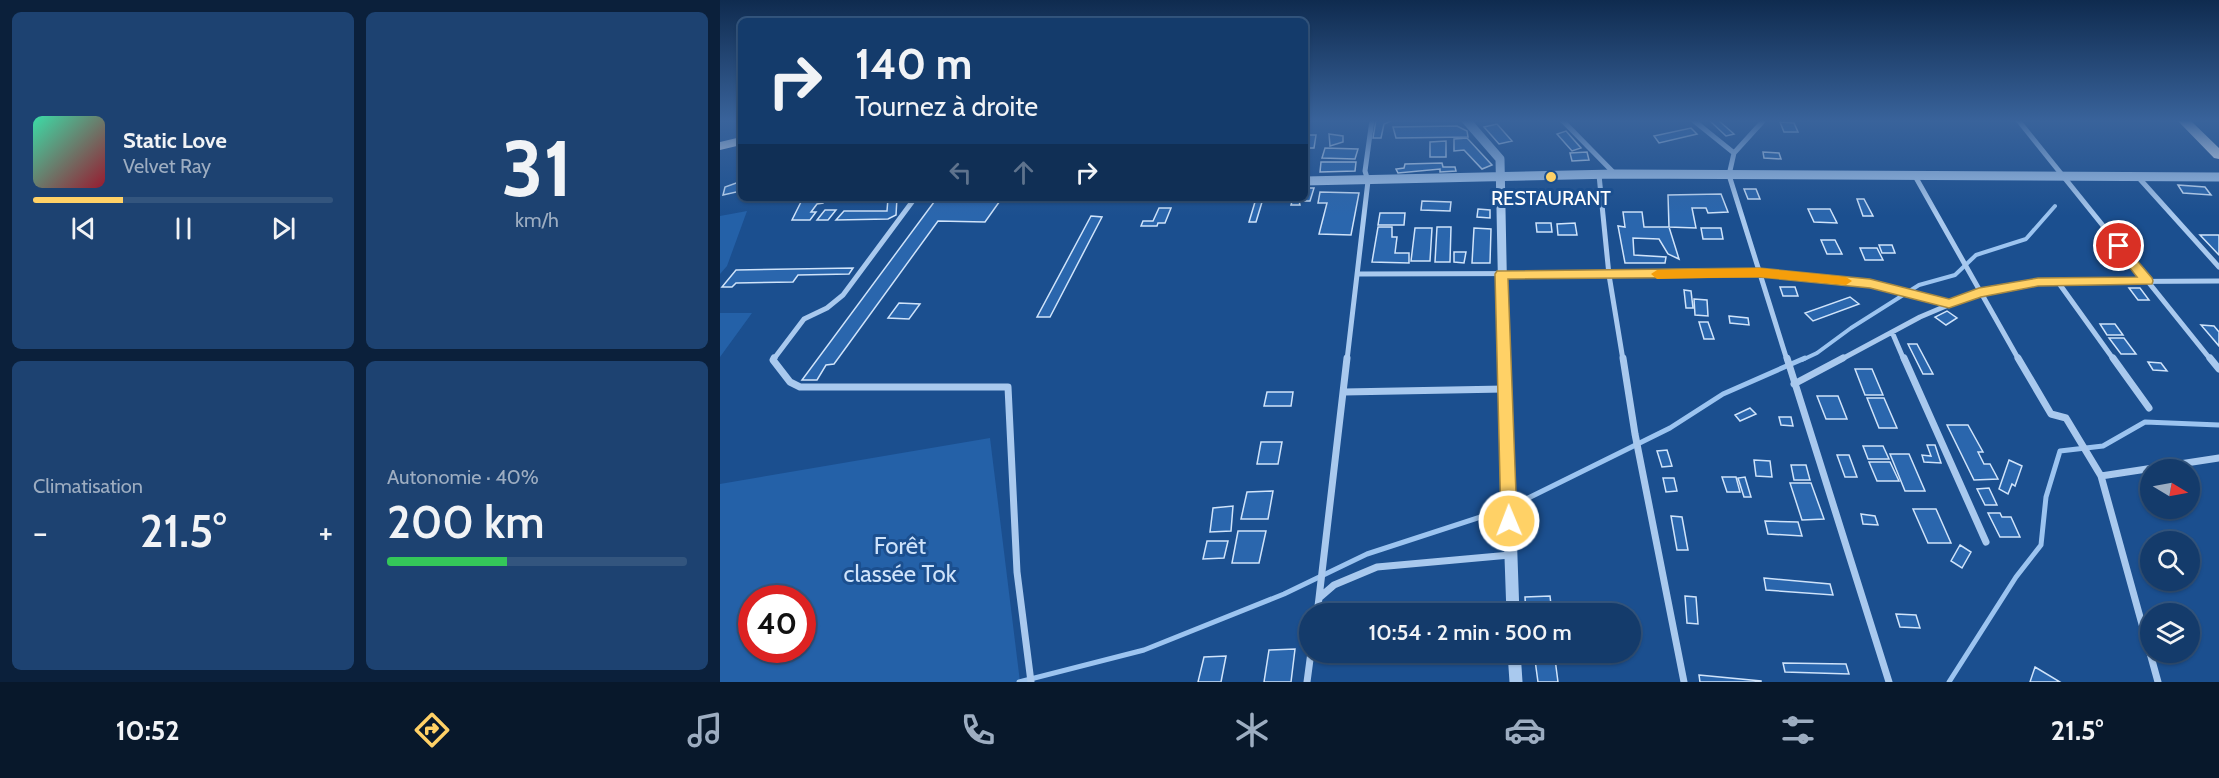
<!DOCTYPE html>
<html lang="fr">
<head>
<meta charset="utf-8">
<style>
  :root { --surface:#143b6b; --page:#1d4271; --text:#f1f3f6; --muted:#9dadc1; --line:#33557e; --accent:#ffd166 }
  body { margin:0; font-family:Cabin,sans-serif; background:var(--page); color:var(--text); height:100vh; display:flex; flex-direction:column; font-size:22px; white-space:nowrap }
  * { box-sizing:border-box; margin:0 }
  p { font-size:20px; color:var(--muted) }
  .icon { flex:none; width:33px; height:33px; fill:none; stroke:currentColor; stroke-width:2; stroke-linecap:round; stroke-linejoin:round }
  .map { position:relative; flex:1; overflow:hidden }
  .drawer { display:flex; flex-direction:column; gap:12px; padding:12px; background:#0b203b; width:720px }
  .drawer>* { flex:none }
  .top-card { position:absolute; left:18px; top:18px; width:570px; height:183px; border-radius:9px; box-shadow:0 2px 4px #0004,0 0 0 2px var(--line); background:#143b6b; color:var(--text); overflow:hidden }
  .needle { width:39px; rotate:100deg }
  .controls { position:absolute; left:1420px; top:459px; display:grid; gap:12px }
  .controls a { display:grid; place-items:center; width:60px; height:60px; border-radius:50%; background:var(--surface); box-shadow:0 2px 4px #0004,0 0 0 2px var(--line); font-size:30px }
  .speed { position:absolute; left:18px; top:585px; display:flex; gap:12px; font-size:30px; font-weight:700; text-align:center }
  .speed>* { display:grid; place-content:center; width:78px; height:78px; border-radius:50%; background:var(--surface); box-shadow:0 2px 4px #0004,0 0 0 2px var(--line); line-height:1 }
  .speed .limit { border:9px solid #d22; background:#fff; color:#111 }
  .pin { position:absolute; display:grid; place-items:center; width:51px; height:51px; color:#fff; margin:-26px; border:3px solid #fff; border-radius:50%; box-shadow:0 2px 6px #0007 }
  .me { position:absolute; width:66px; margin:-33px; rotate:359deg; stroke-linejoin:round; filter:drop-shadow(0 0 4px #0008) }
  .turn { display:flex; align-items:center; gap:21px; height:126px; padding:0 18px; font-size:27px }
  .turn .icon { width:78px; height:78px; stroke-width:2.5 }
  .turn b { display:block; font-size:42px; line-height:51px }
  .lanes { display:flex; align-items:center; height:57px; padding:0 18px; background:#0003; justify-content:center; gap:30px; direction:ltr }
  .lanes .off { opacity:.35 }
  .big { font-size:45px; font-weight:600; line-height:1.1 }
  .drawer .tile { flex:1; display:flex; flex-direction:column; justify-content:center; gap:9px; min-width:0; padding:0 21px; border-radius:9px; background:var(--page) }
  .drawer .dial { align-items:center; gap:0 }
  .dial b { font-size:78px; line-height:1 }
  .song { display:flex; align-items:center; gap:18px }
  .cover { width:72px; height:72px; border-radius:9px; background:linear-gradient(135deg,hsl(160 70% 55%),hsl(350 70% 35%)) }
  .played { height:6px; border-radius:3px; background:linear-gradient(90deg,var(--accent) 30%,var(--line) 30%) }
  .keys { display:flex; justify-content:space-around; direction:ltr }
  .heat { display:flex; justify-content:space-between; align-items:center; font-size:33px; direction:ltr }
  .charge { height:9px; border-radius:4px; background:linear-gradient(90deg,#34c759 40%,var(--line) 0) }
  .drawer .tiles { flex:1; display:grid; gap:12px; grid-template-columns:repeat(2,1fr) }
  .trip { position:absolute; left:579px; top:603px; width:342px; height:60px; border-radius:30px; background:var(--surface); box-shadow:0 2px 4px #0004,0 0 0 2px var(--line); font-weight:600; line-height:60px; text-align:center }
  .dock { display:flex; height:96px; justify-content:space-around; align-items:center; background:#08182b; color:var(--muted) }
  .dock .icon { width:42px; height:42px }
  .dock .current { color:var(--accent) }
  .dock b { font-size:27px; color:var(--text) }
  main { display:flex; flex:1; min-height:0 }
  .map>svg:first-child { display:block }
  .green { fill:#2461a8; fill-rule:evenodd }
  .lines { fill:none; stroke-linecap:round; stroke-linejoin:round }
  .stream-far1 { stroke:#9cc4f0; stroke-width:4 }
  .stream { stroke:#9cc4f0; stroke-width:5 }
  .building { fill:#2a66ad; stroke:#cfe3fa; stroke-width:1.5 }
  .minor-far1 { stroke:#a9c9ee; stroke-width:5 }
  .minor { stroke:#a9c9ee; stroke-width:7 }
  .tertiary-far1 { stroke:#a9c9ee; stroke-width:9 }
  .tertiary { stroke:#a9c9ee; stroke-width:13 }
  .trunk { fill:#f8faff; fill-rule:evenodd }
  .route { fill:#ffd166; stroke:#a68842; stroke-width:1.5 }
  .slow { fill:#f59e0b }
  .poi-dot { fill:#ffd166; stroke:#1b4f8f; stroke-width:2 }
  .labels { text-anchor:middle; stroke-width:6; stroke-linejoin:round; paint-order:stroke }
  .poi-label { font-size:20px; fill:#fff; stroke:#1b4f8f }
  .near-park-label { font-size:24px; fill:#cfe3fa; stroke:#1b4f8f }
</style>
</head>
<body>
<main>
<section class="drawer">
<div class="tiles">
<div class="tile">
<div class="song"><i class="cover"></i><div><b>Static Love</b><p>Velvet Ray</p></div></div>
<div class="played"></div>
<div class="keys"><svg class="icon" aria-label="previous" viewBox="0 0 24 24"><path d="M18 5L8 12l10 7zM5 5v14"/></svg><svg class="icon" aria-label="pause" viewBox="0 0 24 24"><path d="M8 5v14M16 5v14"/></svg><svg class="icon" aria-label="next" viewBox="0 0 24 24"><path d="M6 5l10 7-10 7zM19 5v14"/></svg></div>
</div>
<div class="tile dial"><b>31</b><p>km/h</p></div>
<div class="tile"><p>Climatisation</p>
<div class="heat"><a>−</a><b class="big">21.5°</b><a>+</a></div>
</div>
<div class="tile"><p>Autonomie · 40%</p><b class="big">200 km</b><div class="charge"></div></div>
</div>
</section>
<div class="map">
<svg width="1499" height="682" viewBox="0 0 1499 682">
  <rect width="100%" height="100%" fill="#1b4f8f"/>
  <path class="green" d="M27,211L7,266L0,274V216Z
    M0,313H32L0,357Z
    M270,438L300,682H0V484ZM32,598H82V650H32Z"/>
  <g class="lines">
    <path class="stream-far1" d="M1082,360L1097,353L1131,328L1199,285L1235,275L1256,255L1306,239L1335,206"/>
    <path class="stream" d="M299,682L424,650L564,594L647,554L788,508L950,428L1003,394L1085,358
      M1229,682L1296,577L1321,545L1326,497L1340,451L1383,446L1425,422L1499,425"/>
  </g>
  <path class="building" d="M656,120H673L664,124L661,138H653Z
    M989,120H998L1014,134L1006,136Z
    M1060,122L1074,123L1078,132H1064Z
    M777,124L792,141L779,144L764,127Z
    M737,126L747,131L748,137L676,138L673,127Z
    M971,128L977,134L939,143L934,136Z
    M846,131L861,148L852,151L837,134Z
    M609,134L623,136V142L610,146Z
    M585,135H596L594,148H585Z
    M747,138L772,165L762,169L744,150L734,151V139Z
    M726,141V157H710V142Z
    M605,148L638,149L635,159L602,158Z
    M867,152L869,160L852,161L850,153Z
    M1043,152L1059,153L1061,159L1044,158Z
    M601,162H636L635,171L600,172Z
    M722,163L723,167H735L736,171L720,172V169L678,173L676,169L684,168L685,164Z
    M19,182H21V191L3,195L5,187Z
    M1458,185L1485,187L1491,195L1463,193Z
    M585,188H594L590,201H579L580,205H571L573,198H585Z
    M1024,189H1036L1040,199H1028Z
    M600,192L639,193L631,235L599,234L607,203H598Z
    M1001,194L1008,212L988,213L986,208H972L976,228L949,227L948,195Z
    M83,198H104L103,203L97,204L91,212H96L90,220H72Z
    M168,198H177L176,215L168,219L116,220L124,211H167Z
    M217,198H320H282L265,222L218,221L114,364L106,365L97,380H82Z
    M452,198H560L559,202H542L536,222H529L535,202H451Z
    M1137,199H1144L1153,216H1143Z
    M702,201L731,202L730,211L701,210Z
    M439,208H451L445,223H438L437,226H421L423,221H433Z
    M758,209L770,210V218L757,217Z
    M1088,209H1110L1117,223L1094,222Z
    M105,210H116L108,220H97Z
    M903,212H922L924,227H949L959,259L948,254L939,239L913,238L914,255L946,257L945,263H905L898,226L905,227Z
    M660,213H685L684,225H658Z
    M371,216L382,217L330,317H317Z
    M816,223H831L832,232H817Z
    M855,223L857,235H838L837,224Z
    M658,227H672V237H677L675,253H689V263L652,262Z
    M717,227H731L730,262H715Z
    M695,228H712L710,261H691Z
    M754,228L771,229L770,263H752Z
    M981,228H1001L1003,239H983Z
    M1480,235H1499V255Z
    M1101,240H1115L1122,254H1107Z
    M1159,245H1172L1175,253H1162Z
    M1140,248H1157L1163,260H1145Z
    M734,252H746L744,263L734,262Z
    M133,268L129,274L78,275L73,282L16,283L12,287H2L16,270Z
    M1060,287H1075L1078,296H1063Z
    M1409,288H1420L1429,300H1418Z
    M964,290L971,291L973,308H966Z
    M1130,297L1139,304L1093,321L1085,313Z
    M974,299L987,300L988,316L975,315Z
    M179,303L200,304L189,319L168,318Z
    M1227,311L1237,318L1226,325L1215,317Z
    M1009,316L1028,318L1029,325L1010,323Z
    M979,322H988L994,339H984Z
    M1380,324H1395L1403,335H1387Z
    M1481,325L1494,326L1499,332V346Z
    M1389,338H1404L1416,354H1401Z
    M1188,344H1197L1213,374H1203Z
    M1428,362L1441,363L1447,371L1433,370Z
    M1135,369H1152L1163,395H1145Z
    M547,392H573L571,406H544Z
    M1097,396H1118L1127,419H1106Z
    M1147,398H1164L1177,428H1159Z
    M1030,408L1036,414L1020,421L1015,415Z
    M1059,417H1071L1073,426L1061,425Z
    M1227,425H1248L1263,452H1258L1264,464H1270L1278,479L1254,480Z
    M541,442H562L558,464H537Z
    M1207,445H1215L1221,463L1204,462L1202,455L1211,456Z
    M1143,446H1163L1169,459H1148Z
    M947,450L952,466L942,467L937,451Z
    M1170,454H1189L1205,491H1185Z
    M1117,455H1129L1137,477H1125Z
    M1034,460L1050,461L1052,477L1036,476Z
    M1289,460L1302,466L1295,486L1292,484L1288,494L1279,489Z
    M1149,462H1170L1179,481H1157Z
    M1071,465H1086L1090,480H1074Z
    M1002,477H1016L1020,492H1007Z
    M1025,477L1031,497H1024L1018,478Z
    M943,478H954L957,491L946,492Z
    M1070,483H1091L1104,519L1082,520Z
    M1269,488L1277,505H1265L1257,489Z
    M553,491L548,519H521L527,492Z
    M513,506L511,531L490,532L493,508Z
    M1193,509H1216L1231,543H1208Z
    M1268,513H1280L1282,517H1291L1300,537H1280Z
    M1141,514L1155,516L1158,525L1143,524Z
    M951,516L962,517L968,550H957Z
    M1045,521L1078,522L1082,536L1048,534Z
    M518,531H546L539,563H512Z
    M487,541H508L504,558L483,559Z
    M1240,545L1251,552L1242,568L1231,561Z
    M1044,578L1110,584L1113,595L1046,590Z
    M830,596L832,614H806L805,597Z
    M965,596L976,597L978,624L967,623Z
    M1176,614L1196,615L1200,628L1180,627Z
    M575,649L571,682H544L549,650Z
    M506,656L501,682H478L484,657Z
    M835,659L838,682H818L815,660Z
    M1063,663L1126,664L1129,674L1065,672Z
    M1315,667L1340,682H1310Z
    M979,675L1041,681V682H980Z"/>
  <g class="lines">
    <path class="minor-far1" d="M842,120L895,174
      M973,120L1014,153
      M1044,120L1014,153L1009,175L1067,360
      M1298,120L1491,360
      M879,175L889,275L903,360
      M1195,176L1299,360
      M1418,177L1499,267
      M639,274L1039,273L1150,283L1229,303
      M1338,282L1394,360
      M1172,332L1184,360
      M53,360L84,319L107,308L123,295L195,198
      M627,360L648,181L645,171L652,120
      M1120,360L1200,317L1259,292L1318,282L1499,281"/>
    <path class="minor" d="M54,358L53,360L70,382L80,387H288L297,572L311,682
      M903,358L915,434L964,682
      M1067,358L1169,682
      M1184,358L1266,542
      M1298,358L1331,414L1346,418L1381,476
      M1393,358L1429,408
      M1490,358L1499,369
      M1074,384L1123,358
      M624,392L784,389
      M599,598L627,358
      M597,614L599,598L614,585L657,567L790,555
      M587,682L591,652
      M1438,682L1381,476L1499,458"/>
    <path class="tertiary-far1" d="M746,120L780,159L784,360
      M585,181L895,174L1499,177"/>
    <path class="tertiary" d="M784,358L793,614
      M794,652L796,682"/>
    <path class="trunk" d="M1457,120H1470L1499,148V159L1494,158Z
      M21,137V145L0,150V142Z"/>
  </g>
  <linearGradient id="sky" x2="0" y2="1"><stop stop-color="#0f2b4f"/><stop offset="0.56" stop-color="#39639b"/><stop offset="1" stop-color="#39639b" stop-opacity="0"/></linearGradient>
  <rect width="1499" height="216" fill="url(#sky)"/>
  <path class="route" d="M1399,242L1403,244L1432,278L1433,281L1432,284L1318,286L1261,297L1229,308L1150,288L1039,277L788,279L797,521L794,526L789,528L783,526L781,521L775,274L777,271L1039,268L1150,279L1229,299L1259,288L1318,278L1417,277L1393,246Z"/>
  <path class="slow" d="M1039,268L1126,277L1132,281L1126,285L1039,277L937,279L931,274L937,270Z"/>
  <circle class="poi-dot" cx="831" cy="177" r="6"/>
  <g class="labels">
    <g class="poi-label">
      <text x="831" y="205">RESTAURANT</text>
    </g>
    <g class="near-park-label">
      <text x="180" y="554">Forêt<tspan x="180" dy="28">classée Tok</tspan></text>
    </g>
  </g>
</svg>
<div class="controls">
<a><svg class="needle" viewBox="-14 -14 28 28"><path d="M0-13l5 13h-10z" fill="#e53935"/><path d="M0 13l5-13h-10z" fill="#9dadc1"/></svg></a>
<a><svg class="icon" aria-label="search" viewBox="0 0 24 24"><circle cx="10" cy="10" r="6"/><path d="M15 15l6 6"/></svg></a>
<a><svg class="icon" aria-label="layers" viewBox="0 0 24 24"><path d="M12 4l9 5-9 5-9-5zM3 14l9 5 9-5"/></svg></a>
</div>
<div class="speed"><div class="limit">40</div></div>
<div class="pin" style="left:1399px;top:246px;background:#d93025"><svg class="icon" aria-label="arrive" viewBox="0 0 24 24"><path d="M6 21V4h12l-3 4 3 4H6"/></svg></div>
<svg class="me" style="left:789px;top:521px" viewBox="-20 -20 40 40"><circle r="17" fill="#ffd166" stroke="#fff" stroke-width="3"/><path d="M0-11L8 9 0 5-8 9z" fill="#fff"/></svg>
<div class="trip">10:54 · 2 min · 500 m</div>
<div class="top-card">
<div class="turn"><svg class="icon" aria-label="right" viewBox="0 0 24 24"><path d="M7 20v-9h11M14 6l5 5-5 5"/></svg><div><b>140 m</b>Tournez à droite</div></div>
<div class="lanes"><svg class="icon off" aria-label="left" viewBox="0 0 24 24"><path d="M17 20v-9H6M10 6l-5 5 5 5"/></svg><svg class="icon off" aria-label="ahead" viewBox="0 0 24 24"><path d="M12 20V5M6 11l6-6 6 6"/></svg><svg class="icon" aria-label="right" viewBox="0 0 24 24"><path d="M7 20v-9h11M14 6l5 5-5 5"/></svg></div>
</div>
</div>
</main>
<nav class="dock">
<b>10:52</b>
<svg class="icon current" aria-label="directions" viewBox="0 0 24 24"><path d="M12 3l9 9-9 9-9-9zM9 14v-3h6M13 9l2 2-2 2"/></svg>
<svg class="icon" aria-label="music" viewBox="0 0 24 24"><path d="M9 18V5l10-2v13"/><circle cx="6" cy="18" r="3"/><circle cx="16" cy="16" r="3"/></svg>
<svg class="icon" aria-label="phone" viewBox="0 0 24 24"><path d="M5 4h4l2 5-3 2q2 4 5 5l2-3 5 2v4C11 20 4 13 5 4z"/></svg>
<svg class="icon" aria-label="climate" viewBox="0 0 24 24"><path d="M12 3v18M4 7l16 10M4 17L20 7"/></svg>
<svg class="icon" aria-label="car" viewBox="0 0 24 24"><path d="M5 17H2v-5l4-1 3-4h7l3 4 3 1v5h-3M9 17h6M6 11h13"/><circle cx="7" cy="17" r="2"/><circle cx="17" cy="17" r="2"/></svg>
<svg class="icon" aria-label="filters" viewBox="0 0 24 24"><path d="M4 7h16M4 17h16"/><circle cx="9" cy="7" r="2"/><circle cx="15" cy="17" r="2"/></svg>
<b>21.5°</b>
</nav>
</body>
</html>
